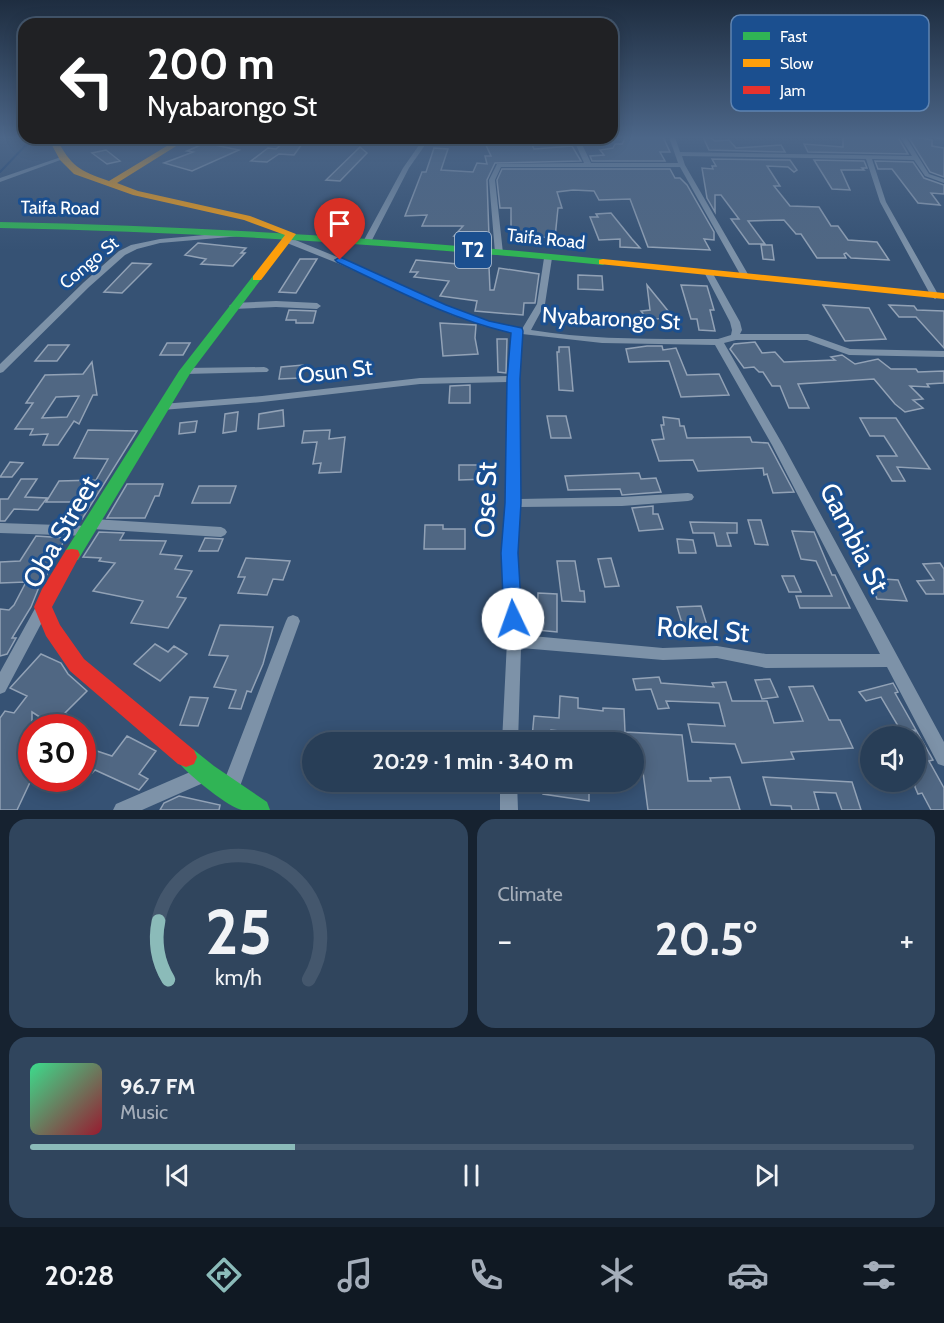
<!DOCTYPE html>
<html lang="en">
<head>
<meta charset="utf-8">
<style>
  :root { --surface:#283e57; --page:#30455d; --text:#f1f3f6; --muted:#a5aeba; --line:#44576d; --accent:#8bbbb9 }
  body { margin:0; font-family:Cabin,sans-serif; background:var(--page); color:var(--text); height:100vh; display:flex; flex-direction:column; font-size:22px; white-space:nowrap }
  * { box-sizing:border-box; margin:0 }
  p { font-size:20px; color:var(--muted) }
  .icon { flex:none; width:33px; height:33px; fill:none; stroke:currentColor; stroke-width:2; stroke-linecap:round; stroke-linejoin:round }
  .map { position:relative; height:810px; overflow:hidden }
  .panel { display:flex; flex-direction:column; gap:9px; padding:9px; background:#162230; flex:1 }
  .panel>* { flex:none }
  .hud { position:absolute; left:18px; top:18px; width:600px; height:126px; border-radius:18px; box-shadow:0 3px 15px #0003,0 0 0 2px var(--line); background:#202124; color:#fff; overflow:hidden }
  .fabs { position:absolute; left:860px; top:726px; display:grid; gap:12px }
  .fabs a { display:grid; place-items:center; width:66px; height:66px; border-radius:50%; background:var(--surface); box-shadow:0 3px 15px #0003,0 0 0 2px var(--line); font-size:30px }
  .speed { position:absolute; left:18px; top:714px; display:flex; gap:12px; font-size:30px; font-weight:700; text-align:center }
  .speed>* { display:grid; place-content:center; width:78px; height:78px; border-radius:50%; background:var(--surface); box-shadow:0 3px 15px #0003,0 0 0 2px var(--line); line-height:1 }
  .speed .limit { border:9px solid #d22; background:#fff; color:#111 }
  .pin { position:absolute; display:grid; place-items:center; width:51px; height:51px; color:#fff; margin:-62px -26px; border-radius:50% 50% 50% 0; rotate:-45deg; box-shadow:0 0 6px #0007 }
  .pin .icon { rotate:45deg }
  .me { position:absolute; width:66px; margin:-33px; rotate:357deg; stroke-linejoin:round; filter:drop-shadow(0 0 4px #0008) }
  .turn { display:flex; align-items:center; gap:21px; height:126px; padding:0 30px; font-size:27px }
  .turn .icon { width:78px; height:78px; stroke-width:2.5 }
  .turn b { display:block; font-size:42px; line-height:51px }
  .big { font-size:45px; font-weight:700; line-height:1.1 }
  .panel .widget { flex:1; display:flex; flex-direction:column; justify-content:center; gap:9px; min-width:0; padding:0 21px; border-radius:18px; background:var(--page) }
  .panel .dial { align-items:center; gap:0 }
  .dial svg { height:156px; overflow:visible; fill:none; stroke:var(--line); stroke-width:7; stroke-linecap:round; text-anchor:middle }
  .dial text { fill:var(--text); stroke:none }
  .song { display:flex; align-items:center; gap:18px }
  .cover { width:72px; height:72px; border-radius:9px; background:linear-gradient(135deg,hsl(150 70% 55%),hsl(350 70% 35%)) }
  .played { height:6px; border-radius:3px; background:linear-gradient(90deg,var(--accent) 30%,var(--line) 30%) }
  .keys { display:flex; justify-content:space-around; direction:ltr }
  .heat { display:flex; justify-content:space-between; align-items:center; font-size:33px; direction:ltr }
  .panel .tiles { flex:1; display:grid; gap:9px; grid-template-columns:1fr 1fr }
  .widget:last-child { grid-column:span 2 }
  .trip { position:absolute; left:302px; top:732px; width:342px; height:60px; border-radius:30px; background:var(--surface); box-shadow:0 3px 15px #0003,0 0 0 2px var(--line); font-weight:700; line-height:60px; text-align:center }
  .tab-bar { display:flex; height:96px; justify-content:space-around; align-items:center; background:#101923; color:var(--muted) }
  .tab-bar .icon { width:42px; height:42px }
  .tab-bar .current { color:var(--accent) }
  .tab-bar b { font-size:27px; color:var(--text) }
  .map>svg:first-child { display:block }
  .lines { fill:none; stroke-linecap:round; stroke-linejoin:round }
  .stream { stroke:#153c6e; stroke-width:2 }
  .building { fill:#506783; stroke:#92a2b6; stroke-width:1.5; fill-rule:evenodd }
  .street { fill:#7d92a8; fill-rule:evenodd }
  .fast { fill:#30b455; fill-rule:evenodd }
  .slow { fill:#ff9f0a; fill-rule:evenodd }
  .jam { fill:#e5322d; fill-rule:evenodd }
  .route { fill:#1a73e8; stroke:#114b97; stroke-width:1.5 }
  .labels { text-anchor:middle; stroke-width:6; stroke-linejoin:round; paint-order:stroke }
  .far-street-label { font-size:18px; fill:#fff; stroke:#1b4f8f }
  .shield { fill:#1b4f8f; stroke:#bbcadd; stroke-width:1.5 }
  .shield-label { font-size:21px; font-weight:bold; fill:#fff }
  .street-label { font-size:22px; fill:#fff; stroke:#1b4f8f }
  .near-street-label { font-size:27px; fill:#fff; stroke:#1b4f8f }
  .key { fill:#1b4f8f; stroke:#5f84b1; stroke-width:1.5 }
  .key-label { font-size:16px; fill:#fff }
</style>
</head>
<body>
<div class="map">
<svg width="944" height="810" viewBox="0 0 944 810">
  <rect width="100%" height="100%" fill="#365274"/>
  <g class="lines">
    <path class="stream" d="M0,172L25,146L40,138"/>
  </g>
  <path class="building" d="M626,137H663L670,152H660L665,161H592L590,156L604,155L600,150L613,148L615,144H622Z
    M703,137H709L715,141L729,140L736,148L781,145L785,152L709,150Z
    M843,137H898L908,154L808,152L804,144L843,147Z
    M915,137L932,140V146L944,148V177L930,172L909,138Z
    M525,139L527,142H531L534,149L572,146L581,161L495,163L487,180L489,236H454L463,226H422L427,215L405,216L422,172H426L434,148L448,149L441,170L473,172L477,163L487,164L485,156H491L484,141Z
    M284,142L302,144L294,155L279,154L267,162L251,161L268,148L276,149Z
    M205,143L239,150L192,171L164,163L193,152L187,151Z
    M360,147L367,153L340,181L326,180Z
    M106,150L120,161L107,164L92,153Z
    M712,159L790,160L797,170L794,172L788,167L767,166L780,186H774L790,206L819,207L831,226H838L848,240L877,242L889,260L851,258L846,253L844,254L846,258H817L801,234H796L784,220L748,221L765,244H749L731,219H739L721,195H715V212L707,198L702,168L713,169L712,166H716Z
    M814,160L864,161L867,168H862L864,170H841L850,190L832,189Z
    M875,161L913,162L924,178L944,185V194L931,193L940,205L918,203L892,169H878Z
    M502,169H670L675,178H680L687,185L714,232V240L704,239L710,250L648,247L630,199L599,200L594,191L573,190L557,192L562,208H558L555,238L511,235V208H500L497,180Z
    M611,213L632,239L640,248L620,247V239L599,240L590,217H598L596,214Z
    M198,243L246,248L241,253H245L233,266L201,264L206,259L185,255Z
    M761,245H772L774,260L763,259Z
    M300,259H317L296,293L279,292Z
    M416,260L489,267L490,290H494L499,268L539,274L535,303H524L523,315L475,311L477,301L440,296L449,281L414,277L418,272H410Z
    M132,263L151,264L122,293L104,292Z
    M578,275L602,276L603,290L578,289Z
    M647,285L673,317L648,320L641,311L650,310Z
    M681,285L707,286L714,310H710L715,331L699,330L697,319H691Z
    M823,305L869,308L886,339L845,341Z
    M889,305L914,306L917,310L944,311V348L916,317H899Z
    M289,310L316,311L313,323H296V320H286Z
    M440,323L476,325L475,338L478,354L443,356Z
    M497,339H507L506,373L498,372Z
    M755,342L762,353L775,352L784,362L835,360L831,357L842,355L855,364L878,359L891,369H916L918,372L944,371V383L927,384L929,387L910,386L923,399L913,400L923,408L905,412L895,404L874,379L798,384L809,408H789L780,386H772L763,372H759L754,367L744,368L730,349L734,344Z
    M167,343H190L183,355H160Z
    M48,345H69L57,361H35Z
    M647,346H662L663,350L676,348L687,375L719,374L729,395L681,397L669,361L629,362L626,349Z
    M559,347H569L573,391L559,390L557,352H559Z
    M92,362L97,395H93L79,424L74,421L58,445H43L48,434L30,435L33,429H15L33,403H26L45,375L83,374ZM79,396L67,417L42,418L56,397Z
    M303,365L301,378L279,379L281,367Z
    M470,385V403H449L450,386Z
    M283,410L284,426L258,429L259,414Z
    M238,412L236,431L223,433L225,414Z
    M547,416H566L571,438H551Z
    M663,417L679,419L680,426H684L687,438L750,437L752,442L768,443L794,492L773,493L767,474L764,475L763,468L698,471L693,460L659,461L652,440L664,439L661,425H664Z
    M860,418H896L930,469L897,467L905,481H892L877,456H897L884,436H870Z
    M197,421L195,432L179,434L180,423Z
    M88,430L137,431L82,519H74L84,502H46L59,481L96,480L108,459L74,458Z
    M330,430L329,439L345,437L341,472L319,473L321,463L313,464L317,442L302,443L304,431Z
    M10,462L23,463L12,477H0Z
    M459,465H488L489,479L459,480Z
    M639,473L641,479L656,478L661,492L622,495L620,489L568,490L565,476Z
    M21,479H37L25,497L47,498L38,510L14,509L5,521H0V499H8Z
    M127,484H163L159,496H155L145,518H107Z
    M199,486H236L230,503H192Z
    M653,506V514H658L663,529L639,531L632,508Z
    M748,520H761L768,545L755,544Z
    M690,522L737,523V533H727L731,546H717L714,533H693Z
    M425,525H443V529H465V549H424Z
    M792,531L814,532L832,575H835L850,608H800L796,596H832L816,561L801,559Z
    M99,532L124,533L120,540L166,541L160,554L182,556L175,569L192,571L177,597L186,598L168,628L131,623L143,601L93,591L115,563L99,561L101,558L83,557Z
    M36,536L66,538L50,565H53L39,587L31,607L12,638H16L7,654L0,656V609L9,610L14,605L26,582L0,583V562L20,561Z
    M205,538L223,539L218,551H199Z
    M677,539L693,540L696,553H679Z
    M246,558L290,561L283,580L273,579L267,595L238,593L245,577H238Z
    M611,558L619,586L605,587L598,559Z
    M557,561H575L580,591H584L585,602L562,601Z
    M940,563L944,569V594H926L917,581L934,580L923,564Z
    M782,576H794L801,592H789Z
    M869,578L898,580L907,601L877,599Z
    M538,593L557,594V632L537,630Z
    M701,606L710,635L686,636L677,607Z
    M220,625L273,627L263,664L251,692L247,691L241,709L229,708L236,690L214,687L228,656L209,655Z
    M155,644L168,652L174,646L187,654L160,681L134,664Z
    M41,654L61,663L68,674L87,691L65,713L86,728H63L55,722L52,725L32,712V778L17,810H0V718L5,711L14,713L27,696L10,688Z
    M659,677L661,683L714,687L712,683L726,682L732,701H767L774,723L803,721L789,687L813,686L829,720H840L853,748L791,752L794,759L742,763L735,744L692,742L688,724L725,726L719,703L666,701L669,708L658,709L651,689L636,690L633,679Z
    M770,679L778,697L762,699L755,680Z
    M893,683L898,692L895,693L933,760L929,761L944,788V810H931L922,793L918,794L915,787V730L901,731L881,697L866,701L859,692Z
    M560,696L578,698V708L603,711V708L624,709L625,732L682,735L688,781H711L710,778L730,777L740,810H648L640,750L636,749L635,742H605V736L551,730L550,740L532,738L534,716L559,718Z
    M190,697L208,698L198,726L180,725Z
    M127,736L156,751L139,774L148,779L139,790L95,770L92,773L82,770V746L112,756Z
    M763,777L852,782L861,810H842L836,793L814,792L819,810H792L791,806L771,805Z
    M544,782H589V801L543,794Z
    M179,796L220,805L219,810H160L164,803Z"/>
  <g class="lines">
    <path class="street" d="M669,137H675L680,152L912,156L900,137H906L929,174L944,179V183L925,176L914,160L872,159L886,202L939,296L935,299L931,296L880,202L866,159L682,156L685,165L749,276L748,278H742L741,276L680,167H501L495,180L503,253L499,255L495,253L489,180L497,164L584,163L573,138H579L591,163H678Z
      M929,137H944V140Z
      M424,138H430L409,168L372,240L365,242L364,240L403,168Z
      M61,157L66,158L0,182V178Z
      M238,232L242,234L241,236L160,243L137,249L125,255L89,287L3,372L0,373V364L83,283L119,251L131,245L160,239Z
      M282,237H288C328,253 367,269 406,287C444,305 480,322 522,329L537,304L544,258L548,256L552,258L545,304L531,330C592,340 655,339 718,339L731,335L732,330L730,322L704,272L708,270L712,272L740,322L742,330L740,334H808L850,349L944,351V357L849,355L807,340H736L724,343L783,445L944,742V766L938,764L887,667L766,668L717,658L663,660L521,648L518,742H502L507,641L503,553L507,503L508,382L420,384L262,402L162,410L157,407L162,404L262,396L420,378L508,376L513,333L484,326L452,315L342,265L282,241ZM522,334L602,343L715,345L772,445L880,654H766L717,646L663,648L521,635L517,553L519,507L622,506L688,501L692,500L694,497L692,494L688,493L622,497L519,499L518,379Z
      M276,301L317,303L321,306L317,309L276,307L233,309L229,306L233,303Z
      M264,367L267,368L269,370L267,372L185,374L180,371L185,368Z
      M93,519L221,527L225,529L227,532L225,535L221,537L93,529L94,531L92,534L88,536L0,533V523L88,526L87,524L89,521Z
      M43,601L48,603L50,607L5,692L0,694V672L38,603Z
      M293,615L298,617L300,621L239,789L236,795L230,798L224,795L221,789L286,621L288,617Z
      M204,766L210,768L212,774L210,780L142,810H113L116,804Z
      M500,782H517L518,810H500Z"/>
    <path class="fast" d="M0,222C202,226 402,239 603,259L608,262L603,265C402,245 202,232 0,228Z
      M257,275L262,278L191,372L78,560L72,561L66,560L64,555L66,550L179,371L253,276Z
      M186,747L194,750L214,766L267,802L270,810C261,810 251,810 242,810C229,808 180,769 175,757L178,750Z"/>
    <path class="slow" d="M48,138H56C72,167 78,170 109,181L180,138H189L117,183L138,191L250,216L296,234L261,280H253V276L285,235L244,220L133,195L74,174L60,160Z
      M603,259L944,293V299L599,264V260Z"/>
    <path class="jam" d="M72,549L78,550L80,555L52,607L60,625L84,659L194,750L197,757L194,764L186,767L178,764L70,671L46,636L34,607L42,589L66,550Z"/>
  </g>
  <linearGradient id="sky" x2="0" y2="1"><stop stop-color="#1e2d40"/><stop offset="0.55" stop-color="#4c6688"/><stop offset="1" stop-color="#4c6688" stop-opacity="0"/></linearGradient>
  <rect width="944" height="250" fill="url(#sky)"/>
  <path class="route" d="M340,257L446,305L489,321L522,328L523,331L520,379L521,503L518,553L522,619L519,625L513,627L506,625L504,619L501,553L505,503L507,379L511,333C450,319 394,289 337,262L335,260Z"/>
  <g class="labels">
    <g class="far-street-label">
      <text transform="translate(60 208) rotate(1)" y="6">Taifa Road</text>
      <text transform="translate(546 239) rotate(6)" y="6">Taifa Road</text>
      <text transform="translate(89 263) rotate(-40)" y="6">Congo St</text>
    </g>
    <rect class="shield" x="455" y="232" width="36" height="36" rx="4.5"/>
    <g class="shield-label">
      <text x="473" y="257">T2</text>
    </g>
    <g class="street-label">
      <text transform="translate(611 318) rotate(3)" y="8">Nyabarongo St</text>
      <text transform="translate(335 371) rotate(-7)" y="8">Osun St</text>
    </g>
    <g class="near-street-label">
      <text transform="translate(486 500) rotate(-88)" y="9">Ose St</text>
      <text transform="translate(61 532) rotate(-60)" y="9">Oba Street</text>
      <text transform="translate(854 538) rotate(63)" y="9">Gambia St</text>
      <text transform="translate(703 630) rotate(4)" y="9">Rokel St</text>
    </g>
  </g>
  <rect x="731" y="15" width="198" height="96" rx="9" class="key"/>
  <rect x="743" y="32" width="27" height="8" fill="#30b455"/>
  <rect x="743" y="59" width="27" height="8" fill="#ff9f0a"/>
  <rect x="743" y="86" width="27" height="8" fill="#e5322d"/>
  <g class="key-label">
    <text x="780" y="42">Fast</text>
    <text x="780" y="69">Slow</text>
    <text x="780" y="96">Jam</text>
  </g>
</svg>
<div class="fabs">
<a><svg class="icon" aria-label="sound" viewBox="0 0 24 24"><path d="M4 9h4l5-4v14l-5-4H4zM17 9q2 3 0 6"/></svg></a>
</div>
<div class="speed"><div class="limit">30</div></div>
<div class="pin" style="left:340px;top:260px;background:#d93025"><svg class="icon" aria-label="arrive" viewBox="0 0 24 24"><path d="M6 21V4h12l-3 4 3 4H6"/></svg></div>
<svg class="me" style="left:513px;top:619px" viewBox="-20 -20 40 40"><circle r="19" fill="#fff"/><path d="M0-13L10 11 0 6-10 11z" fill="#1a73e8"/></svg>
<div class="trip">20:29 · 1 min · 340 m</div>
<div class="hud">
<div class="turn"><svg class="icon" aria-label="left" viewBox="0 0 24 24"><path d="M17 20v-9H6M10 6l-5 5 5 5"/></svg><div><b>200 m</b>Nyabarongo St</div></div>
</div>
</div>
<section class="panel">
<div class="tiles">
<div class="widget dial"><svg viewBox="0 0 100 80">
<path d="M14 69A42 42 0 1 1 86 69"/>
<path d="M14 69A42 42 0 0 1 9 39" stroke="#8bbbb9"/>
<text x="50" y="56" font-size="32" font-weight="700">25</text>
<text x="50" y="72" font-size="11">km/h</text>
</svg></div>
<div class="widget"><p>Climate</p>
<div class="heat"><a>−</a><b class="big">20.5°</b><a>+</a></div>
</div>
<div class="widget">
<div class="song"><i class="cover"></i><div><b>96.7 FM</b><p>Music</p></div></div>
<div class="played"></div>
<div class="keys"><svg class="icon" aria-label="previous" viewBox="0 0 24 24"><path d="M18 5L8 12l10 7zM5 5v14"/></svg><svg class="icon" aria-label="pause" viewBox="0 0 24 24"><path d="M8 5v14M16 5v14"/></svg><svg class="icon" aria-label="next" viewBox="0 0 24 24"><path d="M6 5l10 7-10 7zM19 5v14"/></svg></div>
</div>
</div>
</section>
<nav class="tab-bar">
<b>20:28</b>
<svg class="icon current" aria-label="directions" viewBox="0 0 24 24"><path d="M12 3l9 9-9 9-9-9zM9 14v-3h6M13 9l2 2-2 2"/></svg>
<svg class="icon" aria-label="music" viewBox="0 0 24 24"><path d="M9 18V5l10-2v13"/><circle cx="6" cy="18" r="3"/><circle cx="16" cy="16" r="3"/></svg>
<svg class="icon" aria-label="phone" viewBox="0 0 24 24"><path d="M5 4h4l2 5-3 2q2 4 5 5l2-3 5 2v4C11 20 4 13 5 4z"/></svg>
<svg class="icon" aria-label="climate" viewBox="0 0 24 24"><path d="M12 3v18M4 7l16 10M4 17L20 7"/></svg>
<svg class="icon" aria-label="car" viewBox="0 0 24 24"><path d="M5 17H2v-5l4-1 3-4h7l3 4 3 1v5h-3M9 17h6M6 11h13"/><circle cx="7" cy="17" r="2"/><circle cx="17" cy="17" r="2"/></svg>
<svg class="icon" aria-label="filters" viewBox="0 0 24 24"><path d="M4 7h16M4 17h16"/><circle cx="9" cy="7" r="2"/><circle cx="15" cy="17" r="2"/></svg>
</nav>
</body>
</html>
